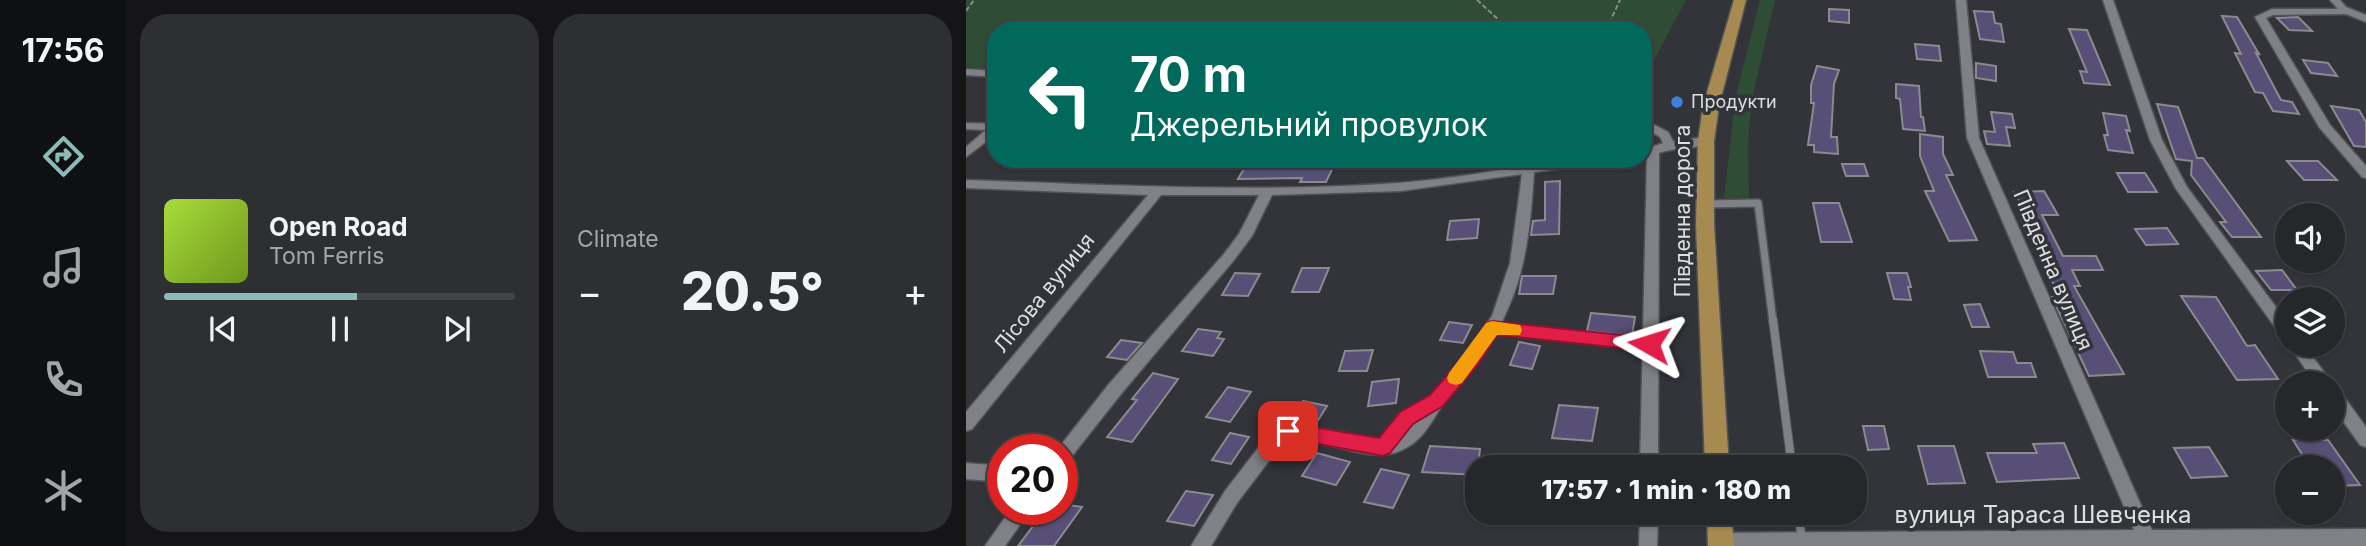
<!DOCTYPE html>
<html lang="en">
<head>
<meta charset="utf-8">
<style>
  :root { --surface:#26272b; --page:#2e2f33; --text:#f1f3f6; --muted:#a4a5a9; --line:#424447; --accent:#8bbbb9 }
  body { margin:0; font-family:Inter,sans-serif; background:var(--page); color:var(--text); height:100vh; display:flex; flex-direction:column; font-size:26px; white-space:nowrap }
  * { box-sizing:border-box; margin:0 }
  p { font-size:23px; color:var(--muted) }
  .icon { flex:none; width:38px; height:38px; fill:none; stroke:currentColor; stroke-width:2; stroke-linecap:round; stroke-linejoin:round }
  .map { position:relative; flex:1; overflow:hidden }
  .details { display:flex; flex-direction:column; gap:14px; padding:14px; background:#151518; width:840px }
  .details>* { flex:none }
  .guide { position:absolute; left:21px; top:21px; width:665px; height:147px; border-radius:28px; box-shadow:0 2px 5px #0004,0 0 0 2px var(--line); background:#00695c; color:#fff; overflow:hidden }
  .tools { position:absolute; left:1309px; top:203px; display:grid; gap:14px }
  .tools a { display:grid; place-items:center; width:70px; height:70px; border-radius:50%; background:var(--surface); box-shadow:0 2px 5px #0004,0 0 0 2px var(--line); font-size:35px }
  .speed { position:absolute; left:21px; top:434px; display:flex; gap:14px; font-size:35px; font-weight:700; text-align:center }
  .speed>* { display:grid; place-content:center; width:91px; height:91px; border-radius:50%; background:var(--surface); box-shadow:0 2px 5px #0004,0 0 0 2px var(--line); line-height:1 }
  .speed .limit { border:10px solid #d22; background:#fff; color:#111 }
  .pin { position:absolute; display:grid; place-items:center; width:60px; height:60px; color:#fff; margin:-30px; border-radius:14px; box-shadow:0 4px 10px #0006 }
  .me { position:absolute; width:77px; margin:-38px; rotate:276deg; stroke-linejoin:round; filter:drop-shadow(0 0 5px #0008) }
  .turn { display:flex; align-items:center; gap:24px; height:147px; padding:0 28px; font-size:32px }
  .turn .icon { width:91px; height:91px; stroke-width:2.5 }
  .turn b { display:block; font-size:49px; line-height:60px }
  .big { font-size:52px; font-weight:800; line-height:1.1 }
  .details .widget { flex:1; display:flex; flex-direction:column; justify-content:center; gap:10px; min-width:0; padding:0 24px; border-radius:28px; background:var(--page) }
  .song { display:flex; align-items:center; gap:21px }
  .cover { width:84px; height:84px; border-radius:10px; background:linear-gradient(135deg,hsl(80 70% 55%),hsl(80 70% 35%)) }
  .played { height:7px; border-radius:4px; background:linear-gradient(90deg,var(--accent) 55%,var(--line) 55%) }
  .keys { display:flex; justify-content:space-around; direction:ltr }
  .heat { display:flex; justify-content:space-between; align-items:center; font-size:38px; direction:ltr }
  .details .tiles { flex:1; display:grid; gap:14px; grid-template-columns:repeat(2,1fr) }
  .trip { position:absolute; left:499px; top:455px; width:402px; height:70px; border-radius:28px; background:var(--surface); box-shadow:0 2px 5px #0004,0 0 0 2px var(--line); font-weight:800; line-height:70px; text-align:center }
  main { display:flex; flex:1; min-height:0 }
  .tabs { display:flex; flex-direction:column; width:126px; justify-content:space-around; align-items:center; background:#0f1011; color:var(--muted) }
  .tabs .icon { width:49px; height:49px }
  .tabs .selected { color:var(--accent) }
  .tabs b { font-size:32px; color:var(--text) }
  .map>svg:first-child { display:block }
  .green { fill:#2f4c34 }
  .building { fill:#574f76; stroke:#8b8a8f; stroke-width:2 }
  .lines { fill:none; stroke-linecap:round; stroke-linejoin:round }
  .service-far1-casing { stroke:#515356; stroke-width:10 }
  .service-casing { stroke:#515356; stroke-width:10 }
  .minor-casing { stroke:#515356; stroke-width:3 }
  .trunk-casing { stroke:#515356; stroke-width:3 }
  .path { stroke:#8a8c90; stroke-width:2; stroke-dasharray:5 2.5; stroke-linecap:butt }
  .service-far1 { stroke:#7f8186; stroke-width:7 }
  .service { stroke:#7f8186; stroke-width:8 }
  .minor { fill:#7f8186; fill-rule:evenodd }
  .trunk { fill:#a68a4f; fill-rule:evenodd }
  .route { fill:#e11d48; stroke:#92132f; stroke-width:2 }
  .slow { fill:#f59e0b }
  .shop-dot { fill:#3f7fe0; stroke:#323439; stroke-width:2.5 }
  .labels { text-anchor:middle; stroke-width:7; stroke-linejoin:round; paint-order:stroke }
  .far-poi-label { font-size:18px; fill:#dddfe1; stroke:#323439; text-anchor:start }
  .street-label { font-size:21px; fill:#dddfe1; stroke:#323439 }
  .near-street-label { font-size:24px; fill:#dddfe1; stroke:#323439 }
</style>
</head>
<body>
<main>
<nav class="tabs">
<b>17:56</b>
<svg class="icon selected" aria-label="directions" viewBox="0 0 24 24"><path d="M12 3l9 9-9 9-9-9zM9 14v-3h6M13 9l2 2-2 2"/></svg>
<svg class="icon" aria-label="music" viewBox="0 0 24 24"><path d="M9 18V5l10-2v13"/><circle cx="6" cy="18" r="3"/><circle cx="16" cy="16" r="3"/></svg>
<svg class="icon" aria-label="phone" viewBox="0 0 24 24"><path d="M5 4h4l2 5-3 2q2 4 5 5l2-3 5 2v4C11 20 4 13 5 4z"/></svg>
<svg class="icon" aria-label="climate" viewBox="0 0 24 24"><path d="M12 3v18M4 7l16 10M4 17L20 7"/></svg>
</nav>
<section class="details">
<div class="tiles">
<div class="widget">
<div class="song"><i class="cover"></i><div><b>Open Road</b><p>Tom Ferris</p></div></div>
<div class="played"></div>
<div class="keys"><svg class="icon" aria-label="previous" viewBox="0 0 24 24"><path d="M18 5L8 12l10 7zM5 5v14"/></svg><svg class="icon" aria-label="pause" viewBox="0 0 24 24"><path d="M8 5v14M16 5v14"/></svg><svg class="icon" aria-label="next" viewBox="0 0 24 24"><path d="M6 5l10 7-10 7zM19 5v14"/></svg></div>
</div>
<div class="widget"><p>Climate</p>
<div class="heat"><a>−</a><b class="big">20.5°</b><a>+</a></div>
</div>
</div>
</section>
<div class="map">
<svg width="1400" height="546" viewBox="0 0 1400 546">
  <rect width="100%" height="100%" fill="#323439"/>
  <path class="green" d="M0,0H720L685,66L677,75V30H292L224,24L217,30H30V69L0,67Z
    M794,0H809L786,99L782,143L783,198H758L769,99Z"/>
  <path class="building" d="M863,9L883,10V23L863,21Z
    M1008,11L1027,12L1029,23L1035,24L1038,42L1014,39Z
    M1256,16L1271,17L1293,54L1290,53L1315,100L1326,102L1333,114L1307,111L1297,93L1289,92L1269,53L1275,54Z
    M1332,17L1346,31L1323,30L1311,18Z
    M1103,29L1121,30L1144,85L1118,83L1114,71L1121,72Z
    M949,44L973,46L975,61L951,59Z
    M1337,60L1362,63L1371,76L1345,73Z
    M1010,63L1030,66V81L1010,78Z
    M851,66L873,70L868,84L865,137H871L872,154L848,152V145H842L848,103H845V85Z
    M930,84L953,86L955,117H957L959,131L937,129L934,99L930,98Z
    M1191,104L1212,107L1231,158H1237L1295,237H1266L1254,222H1260L1225,175L1226,161L1210,159Z
    M1365,106L1393,110L1400,122V147L1388,146Z
    M1025,112L1046,114L1049,128L1040,127L1044,146L1021,144L1018,131L1029,132Z
    M1137,113L1160,116L1164,131L1160,130L1167,153L1142,150L1138,135H1142Z
    M954,134L977,137V154L987,175H980L1011,240L983,241L959,191H968L954,156Z
    M346,159H371L360,182H334L336,178L272,179L282,162Z
    M1321,161H1352L1371,180H1338Z
    M876,164H898L902,176H880Z
    M1151,173H1179L1191,192H1162Z
    M594,181L593,234L565,235L567,221L579,220V182Z
    M1078,191L1092,215H1076L1097,256H1130L1137,270H1106L1114,286H1108L1158,374L1123,376L1086,297H1094L1056,221H1064L1048,192Z
    M847,203H873L886,242H855Z
    M513,219L511,238L481,240L484,221Z
    M1201,228L1212,244L1180,245L1169,229Z
    M336,268H363L353,292H326Z
    M1316,270L1331,290H1305L1290,271Z
    M269,273L294,274L282,296L256,295Z
    M921,273H941L945,287H942L945,300L928,299Z
    M556,276H590L587,294H553Z
    M1215,296L1250,297L1281,346L1289,345L1312,379L1271,380Z
    M1014,304L1023,327H1006L998,305Z
    M625,313L669,317L666,336L621,331Z
    M483,322L506,325L497,343L474,340Z
    M232,329L255,332L251,338L258,339L247,356L216,351Z
    M155,340L176,343L161,360L141,357Z
    M553,342L574,346L566,369L544,365Z
    M407,350L401,371H373L379,351Z
    M1014,351L1047,352L1051,363H1065L1070,377H1022Z
    M187,373L212,379L166,442L141,437L171,400L166,399Z
    M433,379L430,403L402,406L406,382Z
    M262,387L285,392L264,422L240,417Z
    M337,401L361,406L351,422L327,417Z
    M593,405L632,408L626,441L586,438Z
    M897,426H918L923,449L902,450Z
    M264,433L283,437L265,464L246,460Z
    M1327,440H1362L1394,485L1367,486V467H1344Z
    M1098,443L1113,478L1031,482L1021,453H1071L1067,444Z
    M464,446L514,449L511,475L456,472Z
    M952,446H988L999,483L962,484Z
    M1243,447L1261,476L1225,478L1208,448Z
    M351,453L384,462L370,485L336,476Z
    M415,469L443,475L427,508L398,502Z
    M220,491L247,495L228,526L201,521Z
    M96,504L116,507L88,546H52L80,509H96Z"/>
  <g class="lines">
    <defs>
      <path id="service-far1" d="M740,204L792,203L807,322"/>
      <path id="service" d="M807,320L826,467
        M526,328L683,344
        M832,513L837,546"/>
      <path id="minor" d="M990,0H1000L1013,138L1186,530L1400,529V546H747L746,542L748,536L755,533L1168,530L1001,138Z
        M1137,0H1147L1196,140L1221,187L1321,322V339L1316,337L1210,189L1184,140Z
        M1364,0H1374L1380,7L1400,15V22L1380,14L1307,15L1300,18L1364,125L1400,166V178L1396,177L1353,127L1289,17L1306,9H1372Z
        M0,69L30,71V77L0,75Z
        M677,119L702,132L707,141L740,137L746,141C733,150 709,147 693,153L692,467H674L681,156H677V150L697,143L694,137L677,127Z
        M0,123L30,124V134L0,157V147L20,130L0,129Z
        M607,159H642L636,163L568,172C563,251 556,298 511,364C501,377 489,388 479,401C464,423 456,445 428,453C392,462 355,434 318,441L271,503L245,546H225L259,491L306,430L321,425H333L413,439L434,413L466,395L497,358L526,316L544,263L556,174L435,191L306,195L286,236L268,260L155,394L102,461L96,464V450H91L143,384L258,254L273,234L293,195H195L6,429L0,431V412L182,195L0,188V180C144,185 289,193 432,183C490,179 549,167 607,159Z
        M1323,345H1338L1366,383H1349Z
        M1367,388L1373,390L1400,427V447L1394,445L1367,407Z
        M0,463L37,466V482L0,479Z
        M45,509H65L39,546H19Z
        M674,513H692L691,546H673Z"/>
      <path id="trunk" d="M768,0H780L753,106L748,141V224L763,467H739L730,224L732,141L737,106Z
        M741,513H765L768,546H742Z"/>
    </defs>
    <use href="#service-far1" class="service-far1-casing"/>
    <use href="#service" class="service-casing"/>
    <use href="#minor" class="minor-casing"/>
    <use href="#trunk" class="trunk-casing"/>
    <path class="path" d="M511,0L544,30
      M0,11L8,0
      M640,30L654,0"/>
    <use href="#service-far1" class="service-far1"/>
    <use href="#service" class="service"/>
    <use href="#minor" class="minor"/>
    <use href="#trunk" class="trunk"/>
  </g>
  <path class="route" d="M526,321L683,338L689,340L692,344L689,349L683,351L531,335L511,366L477,406L447,424L424,453L417,456L315,437L313,431L315,426L322,423L413,438L434,412L464,395L499,355L520,323Z"/>
  <path class="slow" d="M526,321L554,325L556,330L554,335H531L496,383L490,385L483,383L481,378L483,373L520,323Z"/>
  <circle class="shop-dot" cx="711" cy="102" r="7"/>
  <g class="labels">
    <g class="far-poi-label">
      <text x="725" y="108">Продукти</text>
    </g>
    <g class="street-label">
      <text transform="translate(717 211) rotate(-90)" y="7">Південна дорога</text>
      <text transform="translate(1087 270) rotate(67)" y="7">Південна вулиця</text>
      <text transform="translate(78 293) rotate(-51)" y="7">Лісова вулиця</text>
    </g>
    <g class="near-street-label">
      <text x="1077" y="523">вулиця Тараса Шевченка</text>
    </g>
  </g>
</svg>
<div class="tools">
<a><svg class="icon" aria-label="sound" viewBox="0 0 24 24"><path d="M4 9h4l5-4v14l-5-4H4zM17 9q2 3 0 6"/></svg></a>
<a><svg class="icon" aria-label="layers" viewBox="0 0 24 24"><path d="M12 4l9 5-9 5-9-5zM3 14l9 5 9-5"/></svg></a>
<a>+</a>
<a>−</a>
</div>
<div class="speed"><div class="limit">20</div></div>
<div class="pin" style="left:322px;top:431px;background:#d93025"><svg class="icon" aria-label="arrive" viewBox="0 0 24 24"><path d="M6 21V4h12l-3 4 3 4H6"/></svg></div>
<svg class="me" style="left:683px;top:344px" viewBox="-20 -20 40 40"><path d="M0-17L14 15 0 8-14 15z" fill="#e11d48" stroke="#fff" stroke-width="4"/></svg>
<div class="trip">17:57 · 1 min · 180 m</div>
<div class="guide">
<div class="turn"><svg class="icon" aria-label="left" viewBox="0 0 24 24"><path d="M17 20v-9H6M10 6l-5 5 5 5"/></svg><div><b>70 m</b>Джерельний провулок</div></div>
</div>
</div>
</main>
</body>
</html>
